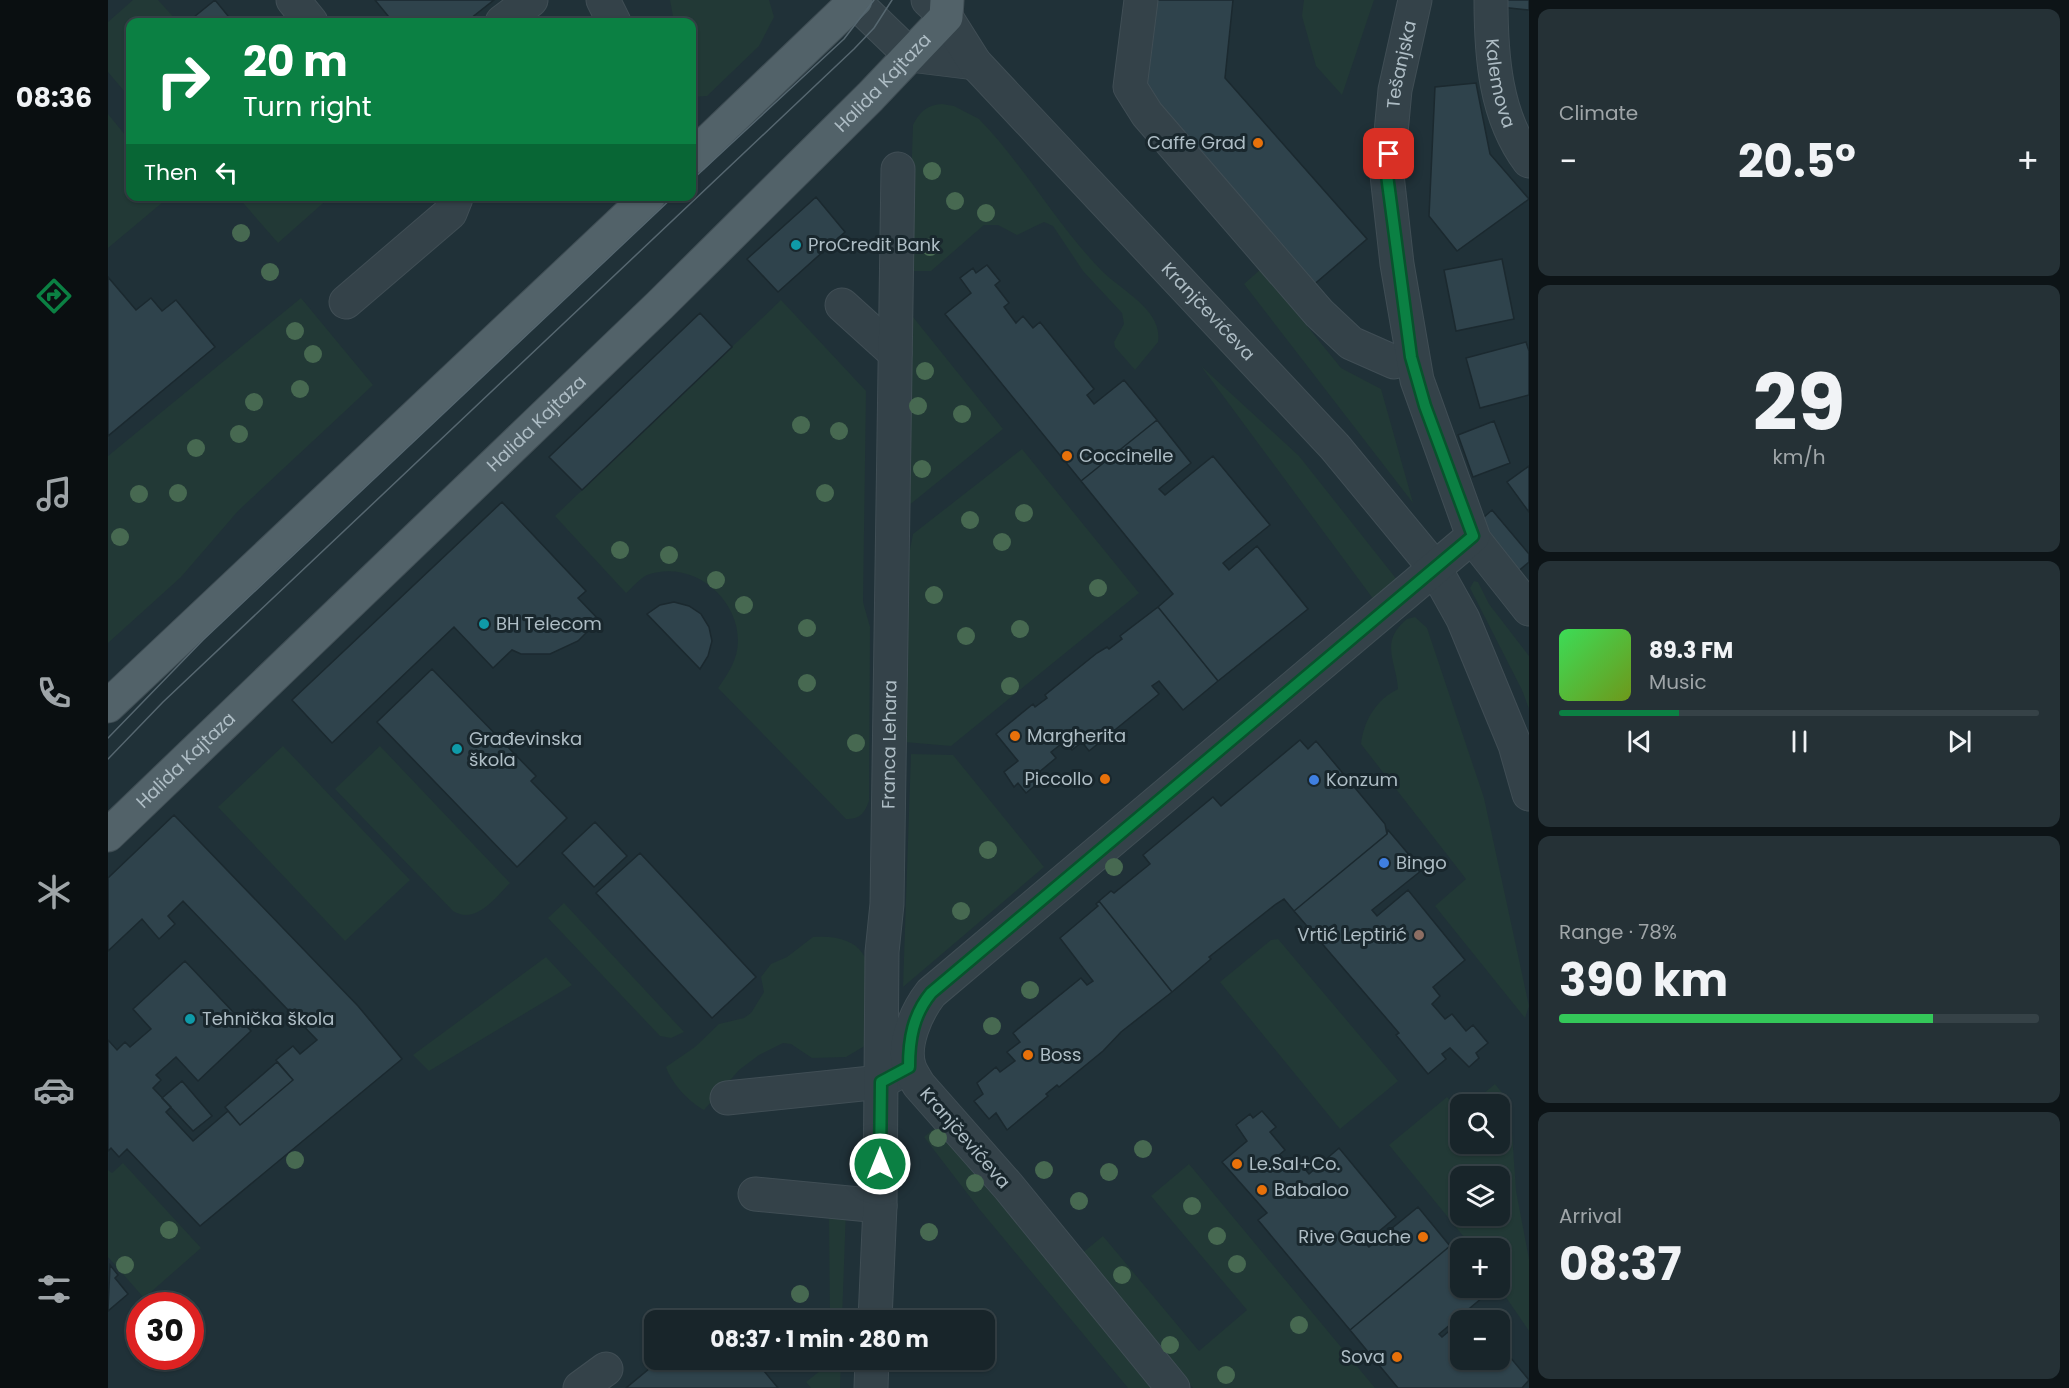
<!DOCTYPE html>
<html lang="en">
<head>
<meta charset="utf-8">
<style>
  :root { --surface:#18252a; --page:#253136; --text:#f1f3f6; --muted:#9fa5a8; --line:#364247; --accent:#0b8043 }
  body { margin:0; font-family:Poppins,sans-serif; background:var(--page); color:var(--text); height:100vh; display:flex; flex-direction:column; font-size:22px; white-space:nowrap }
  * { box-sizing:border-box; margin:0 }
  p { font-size:20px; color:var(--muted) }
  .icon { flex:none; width:33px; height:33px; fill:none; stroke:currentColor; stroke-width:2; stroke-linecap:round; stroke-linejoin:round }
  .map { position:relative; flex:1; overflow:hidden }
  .details { display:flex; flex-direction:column; gap:9px; padding:9px; background:#0d1417; width:540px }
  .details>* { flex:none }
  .hud { position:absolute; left:18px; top:18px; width:570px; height:183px; border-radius:12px; box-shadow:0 2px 4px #0004,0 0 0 2px var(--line); background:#0b8043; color:#fff; overflow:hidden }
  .fabs { position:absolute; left:1342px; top:1094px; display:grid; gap:12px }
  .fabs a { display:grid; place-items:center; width:60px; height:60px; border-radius:12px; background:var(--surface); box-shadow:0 2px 4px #0004,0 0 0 2px var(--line); font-size:30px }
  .speed { position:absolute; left:18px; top:1292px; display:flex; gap:12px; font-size:30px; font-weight:700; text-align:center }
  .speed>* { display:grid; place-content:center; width:78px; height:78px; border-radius:50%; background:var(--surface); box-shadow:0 2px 4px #0004,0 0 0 2px var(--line); line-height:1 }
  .speed .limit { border:9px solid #d22; background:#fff; color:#111 }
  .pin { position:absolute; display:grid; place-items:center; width:51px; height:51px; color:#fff; margin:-26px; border-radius:12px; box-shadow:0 3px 9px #0006 }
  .me { position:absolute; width:66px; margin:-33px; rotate:0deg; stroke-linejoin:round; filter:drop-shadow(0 0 4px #0008) }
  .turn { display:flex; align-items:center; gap:21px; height:126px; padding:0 18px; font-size:27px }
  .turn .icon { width:78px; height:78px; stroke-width:2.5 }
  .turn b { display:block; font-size:42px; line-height:51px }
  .then { display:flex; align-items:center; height:57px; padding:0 18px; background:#0003; gap:12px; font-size:22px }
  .big { font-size:45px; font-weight:700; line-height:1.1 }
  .details .card { flex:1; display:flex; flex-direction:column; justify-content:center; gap:9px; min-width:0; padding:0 21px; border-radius:12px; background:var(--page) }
  .details .dial { align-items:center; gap:0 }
  .dial b { font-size:78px; line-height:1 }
  .song { display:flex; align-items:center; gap:18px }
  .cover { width:72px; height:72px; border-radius:9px; background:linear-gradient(135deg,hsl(130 70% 55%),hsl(80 70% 35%)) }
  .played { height:6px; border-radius:3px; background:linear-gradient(90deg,var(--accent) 25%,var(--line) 25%) }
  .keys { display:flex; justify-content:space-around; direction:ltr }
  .heat { display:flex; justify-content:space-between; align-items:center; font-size:33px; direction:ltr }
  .charge { height:9px; border-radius:4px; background:linear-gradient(90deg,#34c759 78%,var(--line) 0) }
  .trip { position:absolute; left:536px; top:1310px; width:351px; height:60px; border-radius:12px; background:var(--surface); box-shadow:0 2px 4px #0004,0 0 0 2px var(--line); font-weight:700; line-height:60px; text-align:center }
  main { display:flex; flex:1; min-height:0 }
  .tabs { display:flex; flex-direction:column; width:108px; justify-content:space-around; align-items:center; background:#0a0f11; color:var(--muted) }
  .tabs .icon { width:42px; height:42px }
  .tabs .on { color:var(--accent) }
  .tabs b { font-size:27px; color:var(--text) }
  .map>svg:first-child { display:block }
  .green { fill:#223936; fill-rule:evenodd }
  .building { fill:#2f434c; stroke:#1b292f; stroke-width:1.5 }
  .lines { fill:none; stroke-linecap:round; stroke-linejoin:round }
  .minor-casing { stroke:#404e55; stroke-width:35 }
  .major-casing { stroke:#404e55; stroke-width:35 }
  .minor { stroke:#344249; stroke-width:33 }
  .major { stroke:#526269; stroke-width:33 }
  .tram { stroke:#566770; stroke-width:1.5 }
  .tree { fill:#476951 }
  .route-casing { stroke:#07532c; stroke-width:15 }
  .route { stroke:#0b8043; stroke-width:10 }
  .food-dot { fill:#e8710a; stroke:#19272d; stroke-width:2 }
  .culture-dot { fill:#0f9aa8; stroke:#19272d; stroke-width:2 }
  .shop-dot { fill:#3f7fe0; stroke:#19272d; stroke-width:2 }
  .education-dot { fill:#8d6e63; stroke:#19272d; stroke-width:2 }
  .labels { text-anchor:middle; stroke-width:6; stroke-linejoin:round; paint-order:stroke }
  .street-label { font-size:18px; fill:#aebdc5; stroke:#19272d }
  .poi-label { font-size:18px; fill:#aebdc5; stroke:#19272d; text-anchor:start }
</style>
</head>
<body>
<main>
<nav class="tabs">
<b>08:36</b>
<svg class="icon on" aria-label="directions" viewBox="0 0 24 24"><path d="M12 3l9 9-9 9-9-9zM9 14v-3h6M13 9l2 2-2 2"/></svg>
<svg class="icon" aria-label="music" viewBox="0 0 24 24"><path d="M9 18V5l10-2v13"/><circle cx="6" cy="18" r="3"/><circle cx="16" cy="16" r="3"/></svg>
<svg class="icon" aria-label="phone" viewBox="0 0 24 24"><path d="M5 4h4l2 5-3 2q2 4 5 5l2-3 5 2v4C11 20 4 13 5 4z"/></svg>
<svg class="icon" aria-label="climate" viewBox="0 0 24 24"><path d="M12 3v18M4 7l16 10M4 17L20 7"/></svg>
<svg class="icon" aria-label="car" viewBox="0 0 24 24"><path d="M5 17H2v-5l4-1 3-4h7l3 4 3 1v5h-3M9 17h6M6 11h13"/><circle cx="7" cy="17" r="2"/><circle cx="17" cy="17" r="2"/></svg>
<svg class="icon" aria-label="filters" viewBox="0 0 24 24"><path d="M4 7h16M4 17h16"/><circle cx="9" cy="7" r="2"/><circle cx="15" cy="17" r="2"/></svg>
</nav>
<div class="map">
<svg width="1421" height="1388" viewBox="0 0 1421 1388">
  <rect width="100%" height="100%" fill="#203138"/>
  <path class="green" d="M25,0H50L70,22H22V98L0,72V22Z
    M562,0H661L666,17L651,46L599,96L584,97V22H566Z
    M1196,0H1266L1234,95L1208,66L1194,16Z
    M834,104L846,106L871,119C917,166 949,226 996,273C1016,292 1055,311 1050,342L1027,370L1007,347L1006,342L1016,324L1014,313L975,271L945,226L936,222L909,235L890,225H876L823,271H800L805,125C812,111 819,105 834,104Z
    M0,114L22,141V196L61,197L0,248Z
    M222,197L170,243L130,197L222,196Z
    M1153,269L1233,368L1273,389L1305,503L1136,284Z
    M193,298L265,385L130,511L73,577L0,643V456Z
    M673,300L758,391L755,602L762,627L761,801C756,814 752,819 738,819L610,688C620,674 630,659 630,641C630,596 583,559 539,575C532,578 524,588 518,593L447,516Z
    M805,317L895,429L794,511L795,320Z
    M1093,366L1191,456L1290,581L1266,600Z
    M914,449L1031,593L843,746L796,742L799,565L805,534Z
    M1366,581L1370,582L1381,604L1421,656V709L1414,690L1362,588Z
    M1307,617L1319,628L1376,798L1421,1006L1417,1018L1327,906L1358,879L1253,744C1256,720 1268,700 1290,689C1288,660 1271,642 1299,619Z
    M175,746L302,880L237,941L110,807Z
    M272,746L402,883C387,898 368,925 345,911L227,789Z
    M803,754L845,755L936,867L795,987Z
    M456,903L576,1032L563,1038L552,1036L440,918Z
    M705,937C780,932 762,993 760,1044L738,1057L704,1058L683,1044L675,1043L651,1055L631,1070L596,1110C581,1102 564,1084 558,1067L587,1047L611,1024L636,1018L643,1013L656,992L653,977L663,964L679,957Z
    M1170,939L1290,1081L1232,1129L1112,982L1163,940Z
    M438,957L464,985L321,1071L305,1055Z
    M1387,1084L1402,1103L1408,1191L1421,1259V1331L1391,1287L1392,1248H1365L1281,1145L1339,1097L1353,1112V1143H1392V1104H1363ZM1353,1176H1392V1215H1353Z
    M829,1126L1043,1388H1020L872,1210L816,1137Z
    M15,1163L93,1248L36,1298L0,1257V1170L4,1173Z
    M1081,1164L1267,1388H1085L972,1255L995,1236L1091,1351L1139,1310L1043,1196Z
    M738,1209L734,1320H722L721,1218Z
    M723,1359H733L732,1388H703L698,1382L723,1362Z"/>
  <path class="building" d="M107,0L125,22H91L86,17Z
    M267,0H386L358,22H285Z
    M1046,0H1125L1117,78L1259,239L1203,287L1033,88Z
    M1393,0H1421V10L1392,7Z
    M1368,83L1382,154L1421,199L1349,251L1321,216L1327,87Z
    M708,197L737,232L670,292L639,259Z
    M1394,259L1406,319L1348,331L1336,270Z
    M879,265L892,281L887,285L901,303L896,307L908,323L915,316L925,328L932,322L986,389L979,395L986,404L1016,380L1049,420L973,481L837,314L863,293L852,278L865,268L868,273Z
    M0,277L28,310L43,298L54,311L68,300L107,347L0,436Z
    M592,313L624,347L474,490L441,457Z
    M1418,342L1421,351V395L1372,408L1358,358Z
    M1049,420L1083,463L1051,489L1057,495L1105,456L1162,525L1115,563L1121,570L1149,546L1200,609L1110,681L1050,607L1065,594L973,481Z
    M1386,421L1402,463L1365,477L1350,435Z
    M1421,466V512L1399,482Z
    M394,502L478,591L470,598L491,620L470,641L442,654H413L404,650L385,668L346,627L224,743L184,700Z
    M1384,510L1421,554V562L1407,574L1366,526Z
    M566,602L581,606L593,614L601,627L604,641L600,656L592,669L539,614L552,605Z
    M1050,607L1110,681L1075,710L1051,681L1044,686L1051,694L981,751L974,742L964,750L957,741L943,752L948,758L930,773L935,779L918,793L910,783L906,787L896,772L910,761L888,734L925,704L927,707L939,698L937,695L989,653L999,647L1001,649L1014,639L1012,636Z
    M324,669L428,776L423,781L459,818L409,867L269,722Z
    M1192,740L1200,749L1208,741L1277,824L1279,834L1186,911L1176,899L1168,904L1101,957L1103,959L1064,992L991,901L1003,891L1006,893L1042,864L1035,855L1105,797L1113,806Z
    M66,815L250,1006L294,1059L92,1226L19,1149L11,1157L3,1148L0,1151V1040L9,1050L17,1042L22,1047L43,1029L25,1009L77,961L143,1031L90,1081L68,1057L48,1075L53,1080L45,1088L63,1107L58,1112L85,1141L120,1111L132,1125L185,1080L168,1060L185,1046L192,1054L209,1040L75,901L60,916L67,924L51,939L34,919L0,951V878Z
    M487,822L519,856L486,887L454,853Z
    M1280,830L1314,870L1264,910L1269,916L1300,890L1357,960L1325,987L1332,996L1324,1004L1337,1019L1344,1014L1358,1031L1365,1025L1380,1043L1368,1053L1371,1058L1361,1067L1342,1048L1334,1054L1338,1059L1320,1074L1288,1035L1291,1033L1186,911L1279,834Z
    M532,853L648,977L604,1018L488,893Z
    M991,901L1064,992L1013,1032L995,1051L951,1087L949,1085L938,1094L940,1096L899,1130L888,1113L881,1119L866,1101L875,1094L869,1083L888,1067L892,1072L907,1061L899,1052L912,1042L905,1033L973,978L979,985L985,981L952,938L990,906L988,904Z
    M169,1062L185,1080L132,1125L117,1107Z
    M74,1081L104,1116L85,1131L54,1098Z
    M1154,1111L1168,1127L1162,1132L1177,1150L1171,1155L1183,1169L1191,1162L1201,1174L1231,1148L1288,1217L1257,1243L1261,1247L1310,1207L1342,1246L1242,1330L1150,1220L1159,1213L1114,1162L1139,1141L1128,1125L1142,1114L1145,1118Z
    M1342,1246L1353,1258V1287H1377L1381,1292L1331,1334L1334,1337L1353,1321V1359H1392V1345L1421,1380L1414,1388H1290L1242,1330Z
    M2,1265L10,1275L7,1278L20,1294L0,1311Z
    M1365,1312L1372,1320H1355Z
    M553,1359H646L670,1388H518Z"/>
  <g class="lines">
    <defs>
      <g id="minor">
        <path d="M185,0L203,22"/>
        <path d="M495,0L506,22"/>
        <path d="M745,0L802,55L867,63"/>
        <path id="s1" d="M820,0L838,17L867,63L1227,447L1326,567L1355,619L1407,745L1421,794"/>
        <path d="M1033,0L1022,87L1039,114L1211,313L1243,343L1286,362L1303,357"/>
        <path id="s2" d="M1383,0C1383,55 1387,116 1421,161"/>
        <path d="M394,22L423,0"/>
        <path d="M238,302L342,213L348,198"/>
        <path d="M734,305L787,353"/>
        <path d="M1364,537L1421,609"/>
        <path d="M619,1098L773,1082L791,1072"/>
        <path d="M647,1194L772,1206"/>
        <path id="s3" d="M767,1320L772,1206L774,952L779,904L790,169"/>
        <path d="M472,1388L498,1369"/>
        <path d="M763,1388L764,1359"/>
        <path id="s4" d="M1065,1388L900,1186L811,1085C808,1080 804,1074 802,1069C793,1045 809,1011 823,993L1365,536L1309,380L1289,264L1279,175L1287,90L1307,0"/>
      </g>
      <g id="major">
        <path d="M584,157L748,0"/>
        <path d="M0,706L541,196"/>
        <path id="s5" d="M0,835L552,305L762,97L838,17L839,0"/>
      </g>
    </defs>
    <use href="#minor" class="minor-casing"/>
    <use href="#major" class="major-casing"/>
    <use href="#minor" class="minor"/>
    <use href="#major" class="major"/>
    <path class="tram" d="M584,180L736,39L766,0
      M0,738L95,640L566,196
      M0,759L55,702L746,49L766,28L784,0"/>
  </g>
  <g class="tree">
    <circle cx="824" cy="171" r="9"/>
    <circle cx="847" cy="201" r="9"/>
    <circle cx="878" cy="213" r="9"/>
    <circle cx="133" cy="233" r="9"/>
    <circle cx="822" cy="247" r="9"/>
    <circle cx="162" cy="272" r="9"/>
    <circle cx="187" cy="331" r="9"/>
    <circle cx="205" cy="354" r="9"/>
    <circle cx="817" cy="371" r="9"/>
    <circle cx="192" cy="389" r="9"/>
    <circle cx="146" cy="402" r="9"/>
    <circle cx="810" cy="406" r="9"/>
    <circle cx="854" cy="414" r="9"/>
    <circle cx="693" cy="425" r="9"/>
    <circle cx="731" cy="431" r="9"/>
    <circle cx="131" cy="434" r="9"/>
    <circle cx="88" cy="448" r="9"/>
    <circle cx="814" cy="469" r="9"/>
    <circle cx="70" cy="493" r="9"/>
    <circle cx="717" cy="493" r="9"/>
    <circle cx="31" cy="494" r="9"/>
    <circle cx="916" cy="513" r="9"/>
    <circle cx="862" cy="520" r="9"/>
    <circle cx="12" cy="537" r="9"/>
    <circle cx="894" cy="542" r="9"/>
    <circle cx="512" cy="550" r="9"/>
    <circle cx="561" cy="555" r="9"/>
    <circle cx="608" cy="580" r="9"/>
    <circle cx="990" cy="588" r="9"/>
    <circle cx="826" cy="595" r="9"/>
    <circle cx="636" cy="605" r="9"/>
    <circle cx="699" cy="628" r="9"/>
    <circle cx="912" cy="629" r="9"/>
    <circle cx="858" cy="636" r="9"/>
    <circle cx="699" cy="683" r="9"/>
    <circle cx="902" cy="686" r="9"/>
    <circle cx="748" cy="743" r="9"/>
    <circle cx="880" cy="850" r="9"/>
    <circle cx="1006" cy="867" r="9"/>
    <circle cx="853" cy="911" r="9"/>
    <circle cx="922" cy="990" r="9"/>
    <circle cx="884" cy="1026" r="9"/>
    <circle cx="830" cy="1138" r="9"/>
    <circle cx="1035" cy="1149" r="9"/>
    <circle cx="187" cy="1160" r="9"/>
    <circle cx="936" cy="1170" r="9"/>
    <circle cx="1001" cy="1172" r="9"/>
    <circle cx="867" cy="1183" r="9"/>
    <circle cx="971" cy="1201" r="9"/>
    <circle cx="1084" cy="1206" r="9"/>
    <circle cx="61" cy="1230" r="9"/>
    <circle cx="821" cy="1232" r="9"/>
    <circle cx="1109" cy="1236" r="9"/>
    <circle cx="1129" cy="1264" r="9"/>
    <circle cx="17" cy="1265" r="9"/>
    <circle cx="1014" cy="1275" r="9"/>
    <circle cx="692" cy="1294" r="9"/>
    <circle cx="1191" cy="1325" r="9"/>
    <circle cx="1062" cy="1345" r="9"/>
    <circle cx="1118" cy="1375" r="9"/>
  </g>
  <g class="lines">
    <defs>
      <path id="route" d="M772,1164L773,1082L801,1067C801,1039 805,1015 823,993L1365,536L1317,406L1303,357L1279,175L1281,154"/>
    </defs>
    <use href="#route" class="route-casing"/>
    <use href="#route" class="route"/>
  </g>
  <g class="food-dot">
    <circle cx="1150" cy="143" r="6"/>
    <circle cx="959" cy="456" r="6"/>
    <circle cx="907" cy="736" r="6"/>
    <circle cx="997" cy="779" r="6"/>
    <circle cx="920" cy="1055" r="6"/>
    <circle cx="1129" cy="1164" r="6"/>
    <circle cx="1154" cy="1190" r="6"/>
    <circle cx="1315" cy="1237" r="6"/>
    <circle cx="1289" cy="1357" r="6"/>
  </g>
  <g class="culture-dot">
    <circle cx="688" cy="245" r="6"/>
    <circle cx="376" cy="624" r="6"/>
    <circle cx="349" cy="749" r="6"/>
    <circle cx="82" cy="1019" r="6"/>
  </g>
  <g class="shop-dot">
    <circle cx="1206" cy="780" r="6"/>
    <circle cx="1276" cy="863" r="6"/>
  </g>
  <circle class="education-dot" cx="1311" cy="935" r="6"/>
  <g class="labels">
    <g class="street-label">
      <text dy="6" stroke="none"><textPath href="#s4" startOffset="1689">Tešanjska</textPath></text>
      <text dy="6" stroke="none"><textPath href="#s5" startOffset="1080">Halida Kajtaza</textPath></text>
      <text dy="6" stroke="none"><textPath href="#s2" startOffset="84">Kalemova</textPath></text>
      <text dy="6" stroke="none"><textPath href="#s1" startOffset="420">Kranjčevićeva</textPath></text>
      <text dy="6" stroke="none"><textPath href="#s5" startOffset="594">Halida Kajtaza</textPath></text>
      <text dy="6" stroke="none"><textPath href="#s3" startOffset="576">Franca Lehara</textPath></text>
      <text dy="6" stroke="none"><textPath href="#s5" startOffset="108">Halida Kajtaza</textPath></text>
      <text transform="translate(857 1138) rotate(49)" y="6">Kranjčevićeva</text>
    </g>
    <g class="poi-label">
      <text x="1138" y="149" text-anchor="end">Caffe Grad</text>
      <text x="700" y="251">ProCredit Bank</text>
      <text x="971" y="462">Coccinelle</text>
      <text x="388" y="630">BH Telecom</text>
      <text x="919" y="742">Margherita</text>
      <text x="361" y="745">Građevinska<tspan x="361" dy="21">škola</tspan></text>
      <text x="985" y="785" text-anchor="end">Piccollo</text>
      <text x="1218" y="786">Konzum</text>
      <text x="1288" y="869">Bingo</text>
      <text x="1299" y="941" text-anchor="end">Vrtić Leptirić</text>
      <text x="94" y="1025">Tehnička škola</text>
      <text x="932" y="1061">Boss</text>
      <text x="1141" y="1170">Le.Sal+Co.</text>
      <text x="1166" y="1196">Babaloo</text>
      <text x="1303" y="1243" text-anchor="end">Rive Gauche</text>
      <text x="1277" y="1363" text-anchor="end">Sova</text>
    </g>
  </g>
</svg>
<div class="fabs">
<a><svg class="icon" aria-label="search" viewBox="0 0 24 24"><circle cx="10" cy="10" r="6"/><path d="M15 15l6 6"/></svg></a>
<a><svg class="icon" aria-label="layers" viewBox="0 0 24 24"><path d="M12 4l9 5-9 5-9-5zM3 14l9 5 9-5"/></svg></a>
<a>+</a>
<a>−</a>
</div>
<div class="speed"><div class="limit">30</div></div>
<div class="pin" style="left:1281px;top:154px;background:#d93025"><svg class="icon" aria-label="arrive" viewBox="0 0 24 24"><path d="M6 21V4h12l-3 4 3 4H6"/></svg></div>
<svg class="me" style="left:772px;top:1164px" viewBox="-20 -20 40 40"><circle r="17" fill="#0b8043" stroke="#fff" stroke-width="3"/><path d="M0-11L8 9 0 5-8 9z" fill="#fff"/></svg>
<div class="trip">08:37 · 1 min · 280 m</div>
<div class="hud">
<div class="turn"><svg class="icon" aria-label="right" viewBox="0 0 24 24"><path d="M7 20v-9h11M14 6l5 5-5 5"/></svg><div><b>20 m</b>Turn right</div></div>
<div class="then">Then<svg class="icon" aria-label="left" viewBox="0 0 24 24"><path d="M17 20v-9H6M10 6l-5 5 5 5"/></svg></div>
</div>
</div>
<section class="details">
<div class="card"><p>Climate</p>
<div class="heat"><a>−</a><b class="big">20.5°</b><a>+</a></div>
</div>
<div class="card dial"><b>29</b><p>km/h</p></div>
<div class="card">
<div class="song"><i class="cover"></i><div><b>89.3 FM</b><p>Music</p></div></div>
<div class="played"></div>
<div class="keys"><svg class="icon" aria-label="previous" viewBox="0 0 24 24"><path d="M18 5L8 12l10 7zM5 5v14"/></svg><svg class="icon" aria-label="pause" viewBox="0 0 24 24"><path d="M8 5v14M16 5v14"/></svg><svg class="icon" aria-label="next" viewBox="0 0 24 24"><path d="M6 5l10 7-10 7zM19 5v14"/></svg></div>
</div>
<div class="card"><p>Range · 78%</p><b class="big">390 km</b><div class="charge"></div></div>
<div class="card"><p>Arrival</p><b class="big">08:37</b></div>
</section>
</main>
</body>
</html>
